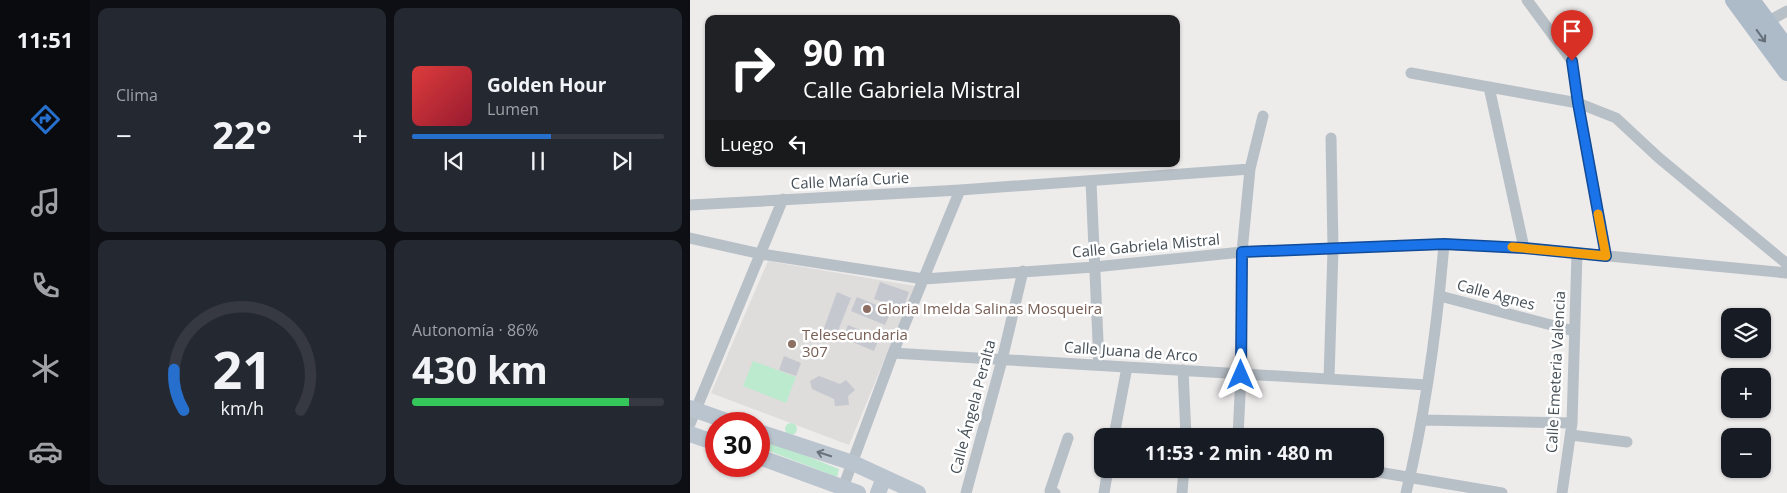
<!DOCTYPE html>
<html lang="es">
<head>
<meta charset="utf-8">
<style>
  :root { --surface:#171b24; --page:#242831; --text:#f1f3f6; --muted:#9ea1a6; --line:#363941; --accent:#276fcd }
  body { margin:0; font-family:"Open Sans",sans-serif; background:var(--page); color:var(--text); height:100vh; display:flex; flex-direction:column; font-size:19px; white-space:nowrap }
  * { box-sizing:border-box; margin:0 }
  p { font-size:16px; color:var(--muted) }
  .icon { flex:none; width:28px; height:28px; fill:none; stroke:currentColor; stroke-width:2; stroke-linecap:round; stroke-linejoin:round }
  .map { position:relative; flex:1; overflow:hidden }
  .drawer { display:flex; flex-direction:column; gap:8px; padding:8px; background:#0d0f14; width:600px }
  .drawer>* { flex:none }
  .top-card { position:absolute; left:15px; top:15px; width:475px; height:152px; border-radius:10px; box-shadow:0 1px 4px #0004; background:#202124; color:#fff; overflow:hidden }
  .buttons { position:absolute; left:1031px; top:308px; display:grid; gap:10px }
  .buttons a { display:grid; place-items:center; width:50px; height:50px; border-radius:10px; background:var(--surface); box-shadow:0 1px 4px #0004; font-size:25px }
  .speed { position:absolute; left:15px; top:412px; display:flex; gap:10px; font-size:25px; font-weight:700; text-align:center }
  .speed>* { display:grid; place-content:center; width:65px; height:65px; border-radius:50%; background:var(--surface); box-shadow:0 1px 4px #0004; line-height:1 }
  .speed .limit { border:8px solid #d22; background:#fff; color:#111 }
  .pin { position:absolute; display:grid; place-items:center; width:42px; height:42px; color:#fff; margin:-51px -21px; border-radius:50% 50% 50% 0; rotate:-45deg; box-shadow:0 0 5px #0007 }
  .pin .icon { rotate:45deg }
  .me { position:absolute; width:55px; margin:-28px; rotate:0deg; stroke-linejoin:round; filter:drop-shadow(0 0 4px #0008) }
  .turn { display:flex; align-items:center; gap:18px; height:105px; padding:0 15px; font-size:22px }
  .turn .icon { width:65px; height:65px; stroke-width:2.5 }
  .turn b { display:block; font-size:35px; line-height:42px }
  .then { display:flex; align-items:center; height:48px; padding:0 15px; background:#0003; gap:10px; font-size:19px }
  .big { font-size:38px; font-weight:700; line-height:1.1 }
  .drawer .card { flex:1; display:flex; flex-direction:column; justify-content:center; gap:8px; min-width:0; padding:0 18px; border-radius:10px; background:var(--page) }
  .drawer .dial { align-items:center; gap:0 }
  .dial svg { height:130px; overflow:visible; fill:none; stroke:var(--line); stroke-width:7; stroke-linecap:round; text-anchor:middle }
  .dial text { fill:var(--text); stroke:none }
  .song { display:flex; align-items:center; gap:15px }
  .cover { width:60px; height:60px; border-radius:8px; background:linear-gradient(135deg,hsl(0 70% 55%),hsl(350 70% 35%)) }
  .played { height:5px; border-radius:2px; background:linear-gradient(90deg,var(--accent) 55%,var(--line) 55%) }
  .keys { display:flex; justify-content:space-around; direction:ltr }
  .heat { display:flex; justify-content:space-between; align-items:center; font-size:28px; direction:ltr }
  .charge { height:8px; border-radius:4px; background:linear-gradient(90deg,#34c759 86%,var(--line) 0) }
  .drawer .tiles { flex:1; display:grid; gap:8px; grid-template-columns:repeat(2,1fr) }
  .trip { position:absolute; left:404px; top:428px; width:290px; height:50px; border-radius:10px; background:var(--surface); box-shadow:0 1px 4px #0004; font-weight:700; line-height:50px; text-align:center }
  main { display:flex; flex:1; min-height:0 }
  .menu { display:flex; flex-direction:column; width:90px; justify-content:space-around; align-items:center; background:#090b0e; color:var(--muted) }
  .menu .icon { width:35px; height:35px }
  .menu .active { color:var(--accent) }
  .menu b { font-size:22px; color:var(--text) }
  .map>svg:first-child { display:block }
  .education { fill:#dfdcdc }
  .green { fill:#bceace }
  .building { fill:#c5c8ce }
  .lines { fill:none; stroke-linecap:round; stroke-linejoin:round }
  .street { stroke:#b8c0c7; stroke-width:11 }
  .secondary { stroke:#bac4ce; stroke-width:16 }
  .primary { stroke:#adbbc9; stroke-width:18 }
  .oneway { stroke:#646f79 }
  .oneway2 { stroke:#68727b }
  .route-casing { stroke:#114b97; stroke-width:12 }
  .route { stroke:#1a73e8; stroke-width:9 }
  .slow { stroke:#f59e0b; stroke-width:9 }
  .education-dot { fill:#8d6e63; stroke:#fff; stroke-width:2 }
  .labels { text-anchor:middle; stroke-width:5; stroke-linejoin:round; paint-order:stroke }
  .street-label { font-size:15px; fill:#454f57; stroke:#fff }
  .education-label { font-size:15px; fill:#785e54; stroke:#fff; text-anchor:start }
</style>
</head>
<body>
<main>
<nav class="menu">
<b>11:51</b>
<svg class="icon active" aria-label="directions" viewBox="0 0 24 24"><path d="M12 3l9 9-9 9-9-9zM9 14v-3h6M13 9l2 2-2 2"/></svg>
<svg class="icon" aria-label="music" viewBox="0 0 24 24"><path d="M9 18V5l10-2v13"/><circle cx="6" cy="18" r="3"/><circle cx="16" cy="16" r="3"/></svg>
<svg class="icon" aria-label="phone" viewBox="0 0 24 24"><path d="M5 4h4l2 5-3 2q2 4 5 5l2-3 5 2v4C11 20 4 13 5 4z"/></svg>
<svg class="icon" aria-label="climate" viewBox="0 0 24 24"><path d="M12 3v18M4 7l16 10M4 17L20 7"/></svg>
<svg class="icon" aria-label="car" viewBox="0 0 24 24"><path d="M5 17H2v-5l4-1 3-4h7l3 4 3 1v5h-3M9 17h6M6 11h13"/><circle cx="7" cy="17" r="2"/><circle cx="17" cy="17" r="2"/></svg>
</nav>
<section class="drawer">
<div class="tiles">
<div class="card"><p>Clima</p>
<div class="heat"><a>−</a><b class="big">22°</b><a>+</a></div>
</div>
<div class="card">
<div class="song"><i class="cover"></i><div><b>Golden Hour</b><p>Lumen</p></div></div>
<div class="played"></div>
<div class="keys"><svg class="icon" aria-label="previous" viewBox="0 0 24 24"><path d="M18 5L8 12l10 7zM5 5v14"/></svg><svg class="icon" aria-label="pause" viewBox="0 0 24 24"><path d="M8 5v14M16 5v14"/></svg><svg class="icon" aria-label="next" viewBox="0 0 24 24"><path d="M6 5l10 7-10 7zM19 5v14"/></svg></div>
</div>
<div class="card dial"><svg viewBox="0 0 100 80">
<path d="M14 69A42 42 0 1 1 86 69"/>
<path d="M14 69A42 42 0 0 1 8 44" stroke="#276fcd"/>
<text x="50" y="56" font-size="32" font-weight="700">21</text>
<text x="50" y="72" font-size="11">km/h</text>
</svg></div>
<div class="card"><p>Autonomía · 86%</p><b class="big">430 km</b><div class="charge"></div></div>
</div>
</section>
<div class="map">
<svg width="1097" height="493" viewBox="0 0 1097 493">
  <rect width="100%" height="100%" fill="#eeebeb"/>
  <path class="education" d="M78,261L225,286L159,445L21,393Z"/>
  <path class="green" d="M63,361L106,377L96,403L53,386Z
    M95 429a6 6 0 1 1 12 0a6 6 0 1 1-12 0Z
    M69,437L149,469L147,477L69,447Z"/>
  <path class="building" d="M190,282L219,292L213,309L184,299Z
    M147,292L161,298L146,336L133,331Z
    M167,297L201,311L195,325L161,311Z
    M158,325L189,338L184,351L153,338Z
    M94,356L111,363L106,376L89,370Z
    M129,376L150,384L156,380L165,390L158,396L159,405L145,406L144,399L122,389L120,381Z"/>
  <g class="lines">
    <path class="street" d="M837,0L882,61L888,103L916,256
      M1077,22L1097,11
      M721,73L888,103L926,118L969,158L1097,264
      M799,87L834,248
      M401,181L409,364
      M0,205L270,190L560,169
      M0,238L71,254L234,279L404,267L552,252L754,244L834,248L1097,273
      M750,296L884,331
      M203,353L737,385
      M493,370L496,436
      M639,379L643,249L641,138
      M732,420L882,423
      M0,424L93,199
      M881,435L937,442
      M424,436L437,367
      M548,436L551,375L552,252L560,169L573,116
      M670,469L812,493
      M151,493L203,353L270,190
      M276,493L312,360L333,271
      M365,493L360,491L378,438
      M414,493L418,469
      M492,493L494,469
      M716,493C736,411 747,328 754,244
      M872,493L882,423L887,253"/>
    <path class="secondary" d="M0,408L45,424
      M69,432L163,463L228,493
      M0,434L26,443
      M69,457L168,493
      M188,493L194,478"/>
    <path class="primary" d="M1044,0L1097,72
      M1061,0L1097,49"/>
  </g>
  <defs><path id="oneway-shaft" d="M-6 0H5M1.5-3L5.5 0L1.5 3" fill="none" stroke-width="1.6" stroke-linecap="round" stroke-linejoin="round" transform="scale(1.25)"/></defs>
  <use class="oneway" href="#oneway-shaft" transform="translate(1071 36) rotate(54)"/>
  <use class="oneway2" href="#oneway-shaft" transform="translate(134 454) rotate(-162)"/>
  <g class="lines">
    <defs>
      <path id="route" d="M551,375L552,252L754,244L834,248L916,256L888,103L882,61"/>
    </defs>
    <use href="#route" class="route-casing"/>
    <use href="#route" class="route"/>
    <path class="slow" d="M822,247L916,256L908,214"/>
  </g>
  <g class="education-dot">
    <circle cx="177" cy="309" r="5"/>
    <circle cx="102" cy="344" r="5"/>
  </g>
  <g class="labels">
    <g class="street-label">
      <text transform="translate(160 181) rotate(-3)" y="5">Calle María Curie</text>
      <text transform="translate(456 246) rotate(-5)" y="5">Calle Gabriela Mistral</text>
      <text transform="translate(806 295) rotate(15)" y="5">Calle Agnes</text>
      <text transform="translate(441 352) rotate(4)" y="5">Calle Juana de Arco</text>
      <text transform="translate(866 372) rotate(-87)" y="5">Calle Emeteria Valencia</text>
      <text transform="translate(283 407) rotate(-75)" y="5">Calle Ángela Peralta</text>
    </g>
    <g class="education-label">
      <text x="187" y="314">Gloria Imelda Salinas Mosqueira</text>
      <text x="112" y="340">Telesecundaria<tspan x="112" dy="17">307</tspan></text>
    </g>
  </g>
</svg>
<div class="buttons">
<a><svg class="icon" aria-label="layers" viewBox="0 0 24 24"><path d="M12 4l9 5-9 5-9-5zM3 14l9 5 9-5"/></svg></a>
<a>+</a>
<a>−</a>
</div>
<div class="speed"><div class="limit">30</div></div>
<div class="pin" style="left:882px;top:61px;background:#d93025"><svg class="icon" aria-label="arrive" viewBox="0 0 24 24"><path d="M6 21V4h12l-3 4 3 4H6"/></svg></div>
<svg class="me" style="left:551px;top:375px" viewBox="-20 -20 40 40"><path d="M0-17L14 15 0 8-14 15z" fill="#1a73e8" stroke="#fff" stroke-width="4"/></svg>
<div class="trip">11:53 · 2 min · 480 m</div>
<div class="top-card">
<div class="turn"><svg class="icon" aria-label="right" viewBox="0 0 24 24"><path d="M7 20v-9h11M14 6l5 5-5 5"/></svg><div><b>90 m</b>Calle Gabriela Mistral</div></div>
<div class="then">Luego<svg class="icon" aria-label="left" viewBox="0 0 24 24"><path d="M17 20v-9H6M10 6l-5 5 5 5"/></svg></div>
</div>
</div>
</main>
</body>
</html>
